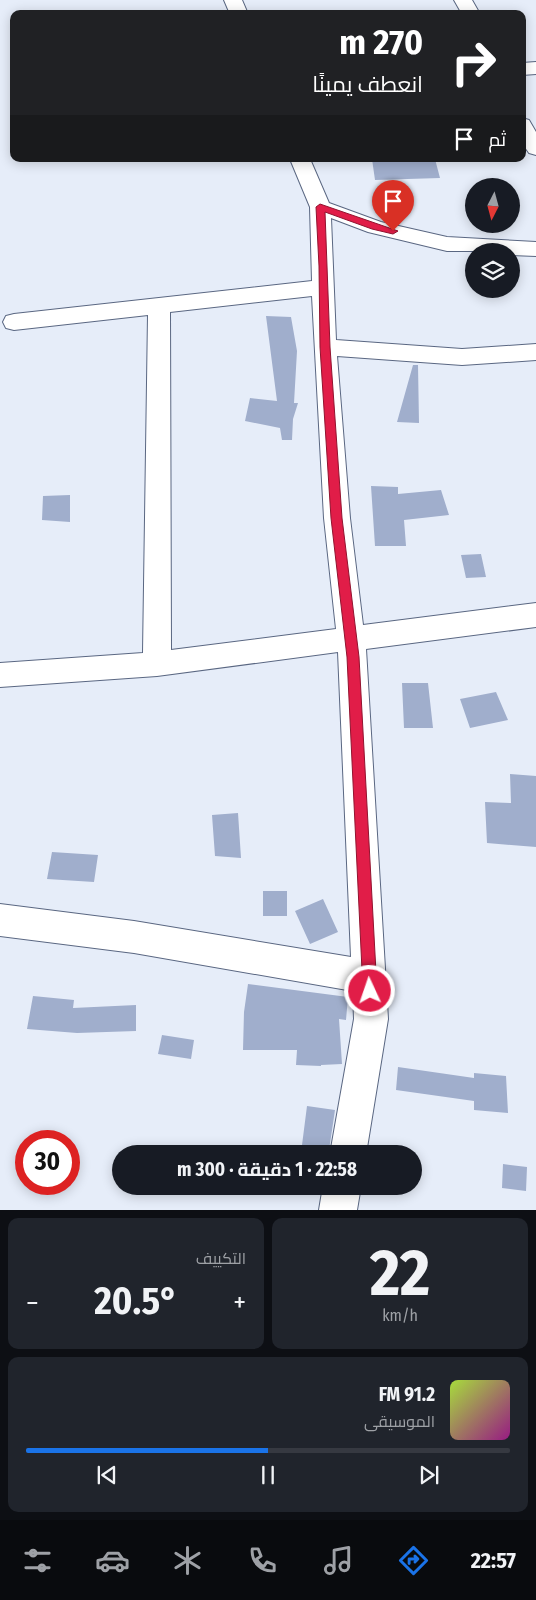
<!DOCTYPE html>
<html lang="ar">
<head>
<meta charset="utf-8">
<style>
  :root { --surface:#171b24; --page:#20242c; --text:#f1f3f6; --muted:#9ea1a6; --line:#363941; --accent:#1a73e8 }
  body { margin:0; font-family:"Fira Sans Condensed",Cairo,sans-serif; background:var(--page); color:var(--text); direction:rtl; height:100vh; display:flex; flex-direction:column; font-size:19px; white-space:nowrap }
  * { box-sizing:border-box; margin:0 }
  p { font-size:16px; color:var(--muted) }
  .icon { flex:none; width:28px; height:28px; fill:none; stroke:currentColor; stroke-width:2; stroke-linecap:round; stroke-linejoin:round }
  .map { position:relative; height:1210px; overflow:hidden; direction:ltr }
  .panel { display:flex; flex-direction:column; gap:8px; padding:8px; background:#0d0f14; flex:1 }
  .panel>* { flex:none }
  .top-card { position:absolute; left:10px; top:10px; width:516px; height:152px; border-radius:10px; box-shadow:0 2px 12px #0003; direction:rtl; background:#202124; color:#fff; overflow:hidden }
  .needle { width:32px; rotate:186deg }
  .tools { position:absolute; left:465px; top:178px; display:grid; gap:10px }
  .tools a { display:grid; place-items:center; width:55px; height:55px; border-radius:50%; background:var(--surface); box-shadow:0 2px 12px #0003; font-size:25px }
  .speed { position:absolute; left:15px; top:1130px; display:flex; gap:10px; font-size:25px; font-weight:700; text-align:center }
  .speed>* { display:grid; place-content:center; width:65px; height:65px; border-radius:50%; background:var(--surface); box-shadow:0 2px 12px #0003; line-height:1 }
  .speed .limit { border:8px solid #d22; background:#fff; color:#111 }
  .pin { position:absolute; display:grid; place-items:center; width:42px; height:42px; color:#fff; margin:-51px -21px; border-radius:50% 50% 50% 0; rotate:-45deg; box-shadow:0 0 5px #0007 }
  .pin .icon { rotate:45deg }
  .me { position:absolute; width:55px; margin:-28px; rotate:357deg; stroke-linejoin:round; filter:drop-shadow(0 0 4px #0008) }
  .turn { display:flex; align-items:center; gap:18px; height:105px; padding:0 20px; font-size:22px }
  .turn .icon { width:65px; height:65px; stroke-width:2.5 }
  .turn b { display:block; font-size:35px; line-height:42px }
  .then { display:flex; align-items:center; height:48px; padding:0 20px; background:#0003; gap:10px; font-size:19px }
  .big { font-size:38px; font-weight:700; line-height:1.1 }
  .panel .tile { flex:1; display:flex; flex-direction:column; justify-content:center; gap:8px; min-width:0; padding:0 18px; border-radius:10px; background:var(--page) }
  .panel .dial { align-items:center; gap:0 }
  .dial b { font-size:65px; line-height:1 }
  .song { display:flex; align-items:center; gap:15px }
  .cover { width:60px; height:60px; border-radius:8px; background:linear-gradient(135deg,hsl(80 70% 55%),hsl(310 70% 35%)) }
  .played { height:5px; border-radius:2px; background:linear-gradient(90deg,var(--accent) 50%,var(--line) 50%) }
  .keys { display:flex; justify-content:space-around; direction:ltr }
  .heat { display:flex; justify-content:space-between; align-items:center; font-size:28px; direction:ltr }
  .panel .tiles { flex:1; display:grid; gap:8px; grid-template-columns:1fr 1fr }
  .tile:last-child { grid-column:span 2 }
  .trip { position:absolute; left:112px; top:1145px; width:310px; height:50px; border-radius:25px; background:var(--surface); box-shadow:0 2px 12px #0003; font-weight:700; line-height:50px; text-align:center; direction:rtl }
  .tabs { display:flex; height:80px; justify-content:space-around; align-items:center; background:#090b0e; color:var(--muted) }
  .tabs .icon { width:35px; height:35px }
  .tabs .current { color:var(--accent) }
  .tabs b { font-size:22px; color:var(--text) }
  .map>svg:first-child { display:block }
  .building { fill:#a0aecc }
  .lines { fill:none; stroke-linecap:round; stroke-linejoin:round }
  .minor-casing { stroke:#5a6782; stroke-width:2 }
  .minor { fill:#fff; fill-rule:evenodd }
  .route { fill:#e11d48; stroke:#92132f }
</style>
</head>
<body>
<div class="map">
<svg width="536" height="1210" viewBox="0 0 536 1210">
  <rect width="100%" height="100%" fill="#e6edf9"/>
  <path class="building" d="M372,159H435L440,178L375,180Z
    M266,316L291,317L297,351L294,403H298L293,419L292,440H282L280,428L245,421L250,398L277,401Z
    M413,365H418L419,423L397,422Z
    M371,486L398,487V494L441,490L449,515L404,520L406,546H375Z
    M70,495V522L42,520L43,496Z
    M481,554L486,577L466,578L461,555Z
    M402,683H428L433,728H404Z
    M496,692L508,720L470,728L460,699Z
    M510,774L536,776V847L487,843L485,802L511,803Z
    M238,813L241,858L215,856L212,815Z
    M52,852L98,855L94,882L47,879Z
    M263,891H287V916H263Z
    M323,899L338,932L310,944L295,911Z
    M248,984L348,997L346,1020L339,1019L342,1064L321,1065V1066L296,1065L297,1050H243L244,1012Z
    M33,996L74,1000L73,1008L136,1005V1031L77,1033L27,1029Z
    M162,1035L194,1040L191,1059L158,1054Z
    M398,1067L474,1078V1073L506,1076L508,1113L474,1110V1101L396,1090Z
    M307,1106L335,1110L329,1150L302,1145Z
    M503,1164L527,1167L526,1191L502,1188Z"/>
  <g class="lines">
    <defs>
      <path id="minor" d="M224,0H242L248,14H230Z
        M454,0H472L480,14H462Z
        M536,62V74L522,75V63Z
        M522,118L529,120L536,132V155L529,153L522,143Z
        M290,159H310L329,203L381,222L447,237L536,242V256L511,255V251H447L368,232L331,218L336,340L462,349L536,344V360L462,365L337,356L350,518L363,625L536,603V627L366,649L388,1019L366,1154H330L354,1019L353,991L134,953L0,936V904L134,921L351,957L338,652L157,676L0,687V663L143,653L148,315L14,330L6,328L3,322L6,316L14,314L312,281L310,207ZM312,296L324,518L336,629L171,650L170,312Z
        M323,1186H361L357,1210H319Z"/>
    </defs>
    <use href="#minor" class="minor-casing"/>
    <use href="#minor" class="minor"/>
  </g>
  <path class="route" d="M320,204L398,231L393,234L372,229L325,212L330,347L342,518L359,657L377,991L375,996L370,998L365,996L363,991L347,657L331,518L320,347L319,266L316,207Z"/>
</svg>
<div class="tools">
<a><svg class="needle" viewBox="-14 -14 28 28"><path d="M0-13l5 13h-10z" fill="#e53935"/><path d="M0 13l5-13h-10z" fill="#9ea1a6"/></svg></a>
<a><svg class="icon" aria-label="layers" viewBox="0 0 24 24"><path d="M12 4l9 5-9 5-9-5zM3 14l9 5 9-5"/></svg></a>
</div>
<div class="speed"><div class="limit">30</div></div>
<div class="pin" style="left:393px;top:231px;background:#d93025"><svg class="icon" aria-label="arrive" viewBox="0 0 24 24"><path d="M6 21V4h12l-3 4 3 4H6"/></svg></div>
<svg class="me" style="left:370px;top:991px" viewBox="-20 -20 40 40"><circle r="17" fill="#e11d48" stroke="#fff" stroke-width="3"/><path d="M0-11L8 9 0 5-8 9z" fill="#fff"/></svg>
<div class="trip">22:58 · 1 دقيقة · 300 m</div>
<div class="top-card">
<div class="turn"><svg class="icon" aria-label="right" viewBox="0 0 24 24"><path d="M7 20v-9h11M14 6l5 5-5 5"/></svg><div><b>270 m</b>انعطف يمينًا</div></div>
<div class="then">ثم<svg class="icon" aria-label="arrive" viewBox="0 0 24 24"><path d="M6 21V4h12l-3 4 3 4H6"/></svg></div>
</div>
</div>
<section class="panel">
<div class="tiles">
<div class="tile dial"><b>22</b><p>km/h</p></div>
<div class="tile"><p>التكييف</p>
<div class="heat"><a>−</a><b class="big">20.5°</b><a>+</a></div>
</div>
<div class="tile">
<div class="song"><i class="cover"></i><div><b>91.2 FM</b><p>الموسيقى</p></div></div>
<div class="played"></div>
<div class="keys"><svg class="icon" aria-label="previous" viewBox="0 0 24 24"><path d="M18 5L8 12l10 7zM5 5v14"/></svg><svg class="icon" aria-label="pause" viewBox="0 0 24 24"><path d="M8 5v14M16 5v14"/></svg><svg class="icon" aria-label="next" viewBox="0 0 24 24"><path d="M6 5l10 7-10 7zM19 5v14"/></svg></div>
</div>
</div>
</section>
<nav class="tabs">
<b>22:57</b>
<svg class="icon current" aria-label="directions" viewBox="0 0 24 24"><path d="M12 3l9 9-9 9-9-9zM9 14v-3h6M13 9l2 2-2 2"/></svg>
<svg class="icon" aria-label="music" viewBox="0 0 24 24"><path d="M9 18V5l10-2v13"/><circle cx="6" cy="18" r="3"/><circle cx="16" cy="16" r="3"/></svg>
<svg class="icon" aria-label="phone" viewBox="0 0 24 24"><path d="M5 4h4l2 5-3 2q2 4 5 5l2-3 5 2v4C11 20 4 13 5 4z"/></svg>
<svg class="icon" aria-label="climate" viewBox="0 0 24 24"><path d="M12 3v18M4 7l16 10M4 17L20 7"/></svg>
<svg class="icon" aria-label="car" viewBox="0 0 24 24"><path d="M5 17H2v-5l4-1 3-4h7l3 4 3 1v5h-3M9 17h6M6 11h13"/><circle cx="7" cy="17" r="2"/><circle cx="17" cy="17" r="2"/></svg>
<svg class="icon" aria-label="filters" viewBox="0 0 24 24"><path d="M4 7h16M4 17h16"/><circle cx="9" cy="7" r="2"/><circle cx="15" cy="17" r="2"/></svg>
</nav>
</body>
</html>
